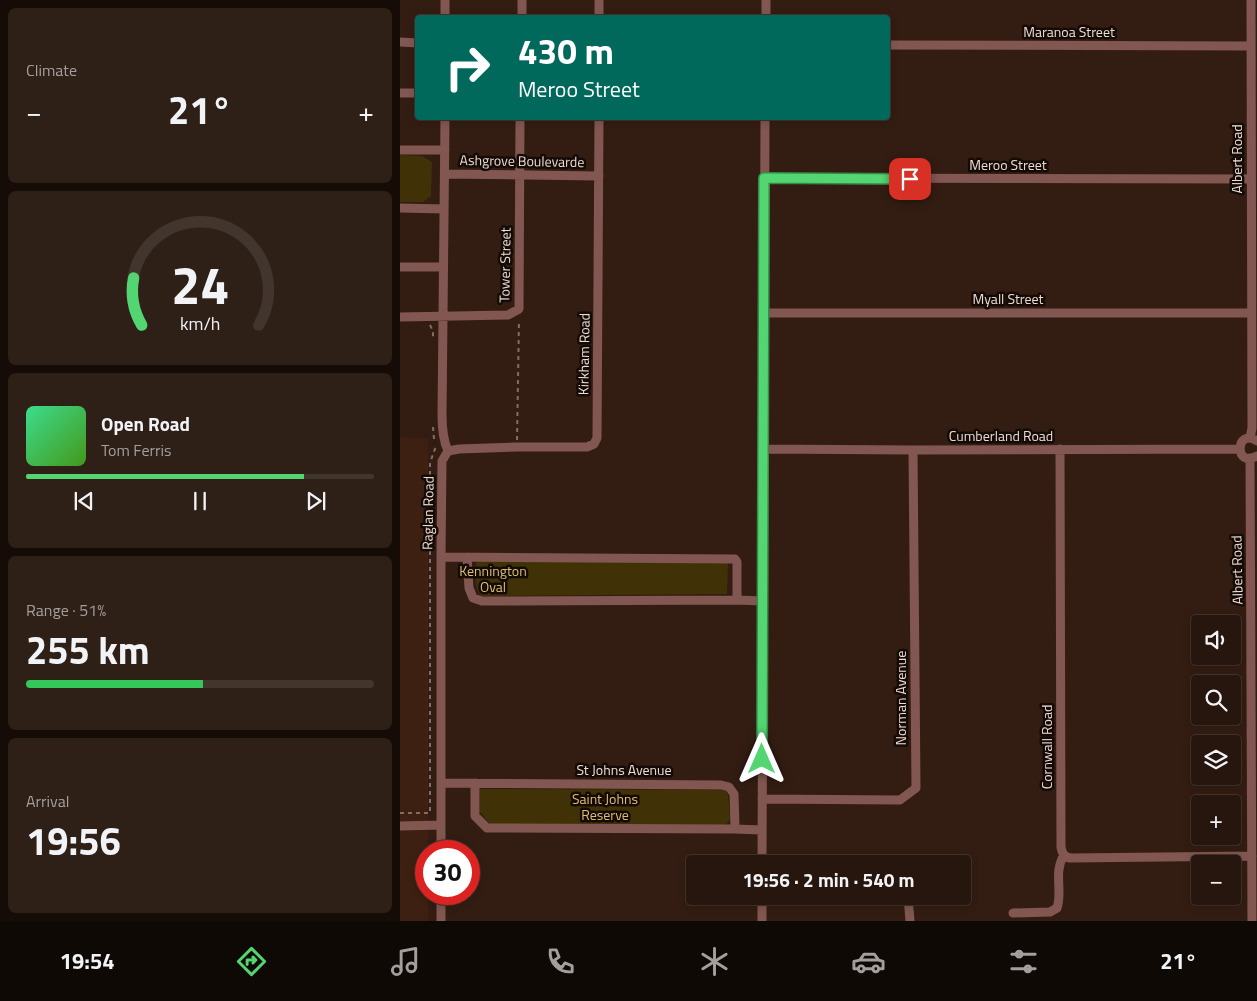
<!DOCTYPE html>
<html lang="en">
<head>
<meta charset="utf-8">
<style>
  :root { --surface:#26160e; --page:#2e1f17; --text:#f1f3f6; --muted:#a49f9e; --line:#42352e; --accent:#53d672 }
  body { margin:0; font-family:"Titillium Web",sans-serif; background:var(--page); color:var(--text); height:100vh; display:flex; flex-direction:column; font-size:19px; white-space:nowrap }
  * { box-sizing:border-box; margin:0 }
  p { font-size:16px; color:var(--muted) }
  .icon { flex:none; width:28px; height:28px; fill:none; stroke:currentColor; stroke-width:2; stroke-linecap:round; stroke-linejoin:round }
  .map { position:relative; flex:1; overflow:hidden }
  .drawer { display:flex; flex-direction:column; gap:8px; padding:8px; background:#150c08; width:400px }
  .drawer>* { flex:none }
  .top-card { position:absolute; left:15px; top:15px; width:475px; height:105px; border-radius:5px; box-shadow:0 2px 8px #0003,0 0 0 1px var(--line); background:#00695c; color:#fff; overflow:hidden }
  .controls { position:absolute; left:791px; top:615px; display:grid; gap:10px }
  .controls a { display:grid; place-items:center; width:50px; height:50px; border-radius:5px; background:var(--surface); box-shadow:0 2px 8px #0003,0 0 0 1px var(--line); font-size:25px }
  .speed { position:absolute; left:15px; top:840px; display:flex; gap:10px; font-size:25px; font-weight:700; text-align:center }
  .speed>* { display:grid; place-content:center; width:65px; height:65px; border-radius:50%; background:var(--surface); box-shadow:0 2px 8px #0003,0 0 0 1px var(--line); line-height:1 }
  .speed .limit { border:8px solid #d22; background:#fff; color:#111 }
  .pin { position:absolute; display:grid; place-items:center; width:42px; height:42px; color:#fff; margin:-21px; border-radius:10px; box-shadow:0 2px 8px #0006 }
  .me { position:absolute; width:55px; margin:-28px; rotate:0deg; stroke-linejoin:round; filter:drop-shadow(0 0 4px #0008) }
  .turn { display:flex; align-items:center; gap:18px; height:105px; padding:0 20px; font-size:22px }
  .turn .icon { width:65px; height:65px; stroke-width:2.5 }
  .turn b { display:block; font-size:35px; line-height:42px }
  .big { font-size:38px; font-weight:700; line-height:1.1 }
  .drawer .card { flex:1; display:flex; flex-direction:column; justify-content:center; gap:8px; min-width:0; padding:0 18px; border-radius:8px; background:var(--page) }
  .drawer .dial { align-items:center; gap:0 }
  .dial svg { height:130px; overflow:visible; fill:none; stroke:var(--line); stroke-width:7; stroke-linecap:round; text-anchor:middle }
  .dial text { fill:var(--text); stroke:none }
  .song { display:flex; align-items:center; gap:15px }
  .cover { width:60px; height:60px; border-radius:8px; background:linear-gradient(135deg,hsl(150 70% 55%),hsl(100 70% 35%)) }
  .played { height:5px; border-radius:2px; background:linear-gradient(90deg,var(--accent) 80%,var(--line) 80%) }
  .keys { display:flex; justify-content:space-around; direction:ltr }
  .heat { display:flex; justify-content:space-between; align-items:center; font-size:28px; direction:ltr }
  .charge { height:8px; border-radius:4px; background:linear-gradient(90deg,#34c759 51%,var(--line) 0) }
  .trip { position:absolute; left:286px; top:855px; width:285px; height:50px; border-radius:5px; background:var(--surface); box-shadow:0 2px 8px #0003,0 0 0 1px var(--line); font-weight:700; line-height:50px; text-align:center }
  .tabs { display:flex; height:80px; justify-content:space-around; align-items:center; background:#0f0906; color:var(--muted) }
  .tabs .icon { width:35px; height:35px }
  .tabs .on { color:var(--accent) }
  .tabs b { font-size:22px; color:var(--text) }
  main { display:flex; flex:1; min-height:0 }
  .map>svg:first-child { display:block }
  .built { fill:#3d2011 }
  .green { fill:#413106 }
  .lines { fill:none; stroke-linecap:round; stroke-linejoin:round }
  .path { stroke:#816d64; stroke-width:2; stroke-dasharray:4 4; stroke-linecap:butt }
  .street { stroke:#825752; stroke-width:9 }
  .route-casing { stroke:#368b4a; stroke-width:12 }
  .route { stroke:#53d672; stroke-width:9 }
  .labels { text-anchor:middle; stroke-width:5; stroke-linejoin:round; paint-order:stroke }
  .street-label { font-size:14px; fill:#ecdcd4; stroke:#140a06 }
  .park-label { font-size:14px; fill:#dcbe73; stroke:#140a06 }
</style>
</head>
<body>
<main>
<section class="drawer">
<div class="card"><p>Climate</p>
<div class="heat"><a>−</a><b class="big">21°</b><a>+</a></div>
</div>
<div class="card dial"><svg viewBox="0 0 100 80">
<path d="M14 69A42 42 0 1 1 86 69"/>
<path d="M14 69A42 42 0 0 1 9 40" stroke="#53d672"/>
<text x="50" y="56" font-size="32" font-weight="700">24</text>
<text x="50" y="72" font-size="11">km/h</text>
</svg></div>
<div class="card">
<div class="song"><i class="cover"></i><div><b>Open Road</b><p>Tom Ferris</p></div></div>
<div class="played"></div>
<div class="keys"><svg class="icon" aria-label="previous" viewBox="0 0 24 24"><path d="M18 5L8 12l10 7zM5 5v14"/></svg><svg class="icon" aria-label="pause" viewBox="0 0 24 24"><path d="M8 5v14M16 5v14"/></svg><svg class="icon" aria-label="next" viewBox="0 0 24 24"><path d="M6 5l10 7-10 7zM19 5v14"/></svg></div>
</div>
<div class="card"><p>Range · 51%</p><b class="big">255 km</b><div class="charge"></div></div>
<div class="card"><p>Arrival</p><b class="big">19:56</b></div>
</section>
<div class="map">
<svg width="857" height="921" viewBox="0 0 857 921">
  <rect width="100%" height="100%" fill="#331d12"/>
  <path class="built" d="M0,437L28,439V851H26V894H28V921H0Z"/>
  <path class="green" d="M0,155L22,156L32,162L31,196L23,202H0Z
    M79,561L328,563L327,594L82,596C73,588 76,575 76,563Z
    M80,789L321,790L326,791L328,795L330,819L326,825L90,824L80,812Z"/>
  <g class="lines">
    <path class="path" d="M30,325L33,331V337
      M33,427L34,439
      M117,440L119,320
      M0,813H30V464L31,460L36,446"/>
    <path class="street" d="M45,0V18
      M199,0V18
      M122,18V0
      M366,18V0
      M0,42L18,43
      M488,45L851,46
      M0,93H18
      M0,150H45
      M45,174L199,176
      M364,178L851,179
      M0,208L44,209
      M0,267H43
      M364,313H851
      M0,317L108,315L119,309L120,118
      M850,438L852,428L851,0
      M857,441C835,427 834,469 857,456
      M363,449L513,450L840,449
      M660,449L661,847C662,854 665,858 672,858L852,856
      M48,451L59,449L117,447H187L194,444L197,438L199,118
      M850,458L852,921
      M41,557L335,559L337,562V600
      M67,557L69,588L73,598L82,601L337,600L363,601
      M42,783L321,785L329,787L334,794L335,829
      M75,783V816L87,828L335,829L362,830
      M362,799L500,800L516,788L513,450
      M0,826L41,825
      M41,851V557L42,461L48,451C43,440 42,428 42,415L45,118
      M362,864L365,118
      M508,896L510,921
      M613,913L650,912L657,908C663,891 653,873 664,855
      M41,921V894
      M362,921V896"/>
  </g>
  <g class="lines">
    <defs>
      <path id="route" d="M362,759L364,178L510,179"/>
    </defs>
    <use href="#route" class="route-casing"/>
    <use href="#route" class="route"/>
  </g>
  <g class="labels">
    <g class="street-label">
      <text x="669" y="37">Maranoa Street</text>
      <text transform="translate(837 159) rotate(-90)" y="5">Albert Road</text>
      <text transform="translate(122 161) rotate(1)" y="5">Ashgrove Boulevarde</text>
      <text x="608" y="170">Meroo Street</text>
      <text transform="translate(105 265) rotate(-89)" y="5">Tower Street</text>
      <text x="608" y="304">Myall Street</text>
      <text transform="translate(184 354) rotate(-89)" y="5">Kirkham Road</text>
      <text x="601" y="441">Cumberland Road</text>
      <text transform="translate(28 513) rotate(-89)" y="5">Raglan Road</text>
      <text transform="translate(837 570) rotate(-91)" y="5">Albert Road</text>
      <text transform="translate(501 698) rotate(-90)" y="5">Norman Avenue</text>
      <text transform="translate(647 747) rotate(-90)" y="5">Cornwall Road</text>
      <text x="224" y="775">St Johns Avenue</text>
    </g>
    <g class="park-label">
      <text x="93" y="576">Kennington<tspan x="93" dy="16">Oval</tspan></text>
      <text x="205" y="804">Saint Johns<tspan x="205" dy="16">Reserve</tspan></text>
    </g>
  </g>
</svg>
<div class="controls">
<a><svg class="icon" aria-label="sound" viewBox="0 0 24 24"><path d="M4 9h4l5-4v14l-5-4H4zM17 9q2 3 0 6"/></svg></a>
<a><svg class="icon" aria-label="search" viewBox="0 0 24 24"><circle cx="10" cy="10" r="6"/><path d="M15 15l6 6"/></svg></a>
<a><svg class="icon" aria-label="layers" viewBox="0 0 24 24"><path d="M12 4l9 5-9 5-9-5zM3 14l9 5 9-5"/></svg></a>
<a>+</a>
<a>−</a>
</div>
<div class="speed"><div class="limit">30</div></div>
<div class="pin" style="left:510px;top:179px;background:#d93025"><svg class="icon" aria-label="arrive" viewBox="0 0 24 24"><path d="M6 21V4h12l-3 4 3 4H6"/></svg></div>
<svg class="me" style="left:362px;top:759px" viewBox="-20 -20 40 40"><path d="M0-17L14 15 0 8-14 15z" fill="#53d672" stroke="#fff" stroke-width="4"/></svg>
<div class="trip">19:56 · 2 min · 540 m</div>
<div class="top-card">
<div class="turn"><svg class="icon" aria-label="right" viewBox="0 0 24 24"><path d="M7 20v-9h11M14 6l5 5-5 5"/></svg><div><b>430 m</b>Meroo Street</div></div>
</div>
</div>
</main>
<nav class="tabs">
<b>19:54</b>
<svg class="icon on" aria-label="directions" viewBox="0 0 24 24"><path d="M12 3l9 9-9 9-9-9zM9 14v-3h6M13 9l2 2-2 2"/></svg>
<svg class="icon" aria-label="music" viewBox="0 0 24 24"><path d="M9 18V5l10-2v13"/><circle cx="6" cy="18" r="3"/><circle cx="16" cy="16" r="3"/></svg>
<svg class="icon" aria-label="phone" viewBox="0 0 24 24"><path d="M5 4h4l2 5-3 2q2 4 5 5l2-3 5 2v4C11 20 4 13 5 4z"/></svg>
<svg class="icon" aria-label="climate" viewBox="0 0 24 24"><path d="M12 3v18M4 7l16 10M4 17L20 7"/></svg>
<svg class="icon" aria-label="car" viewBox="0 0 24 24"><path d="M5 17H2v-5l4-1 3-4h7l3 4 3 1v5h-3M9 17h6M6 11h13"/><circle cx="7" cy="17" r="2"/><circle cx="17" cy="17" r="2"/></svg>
<svg class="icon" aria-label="filters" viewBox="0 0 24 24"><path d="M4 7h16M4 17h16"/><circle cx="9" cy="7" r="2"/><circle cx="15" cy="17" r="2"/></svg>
<b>21°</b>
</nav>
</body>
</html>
